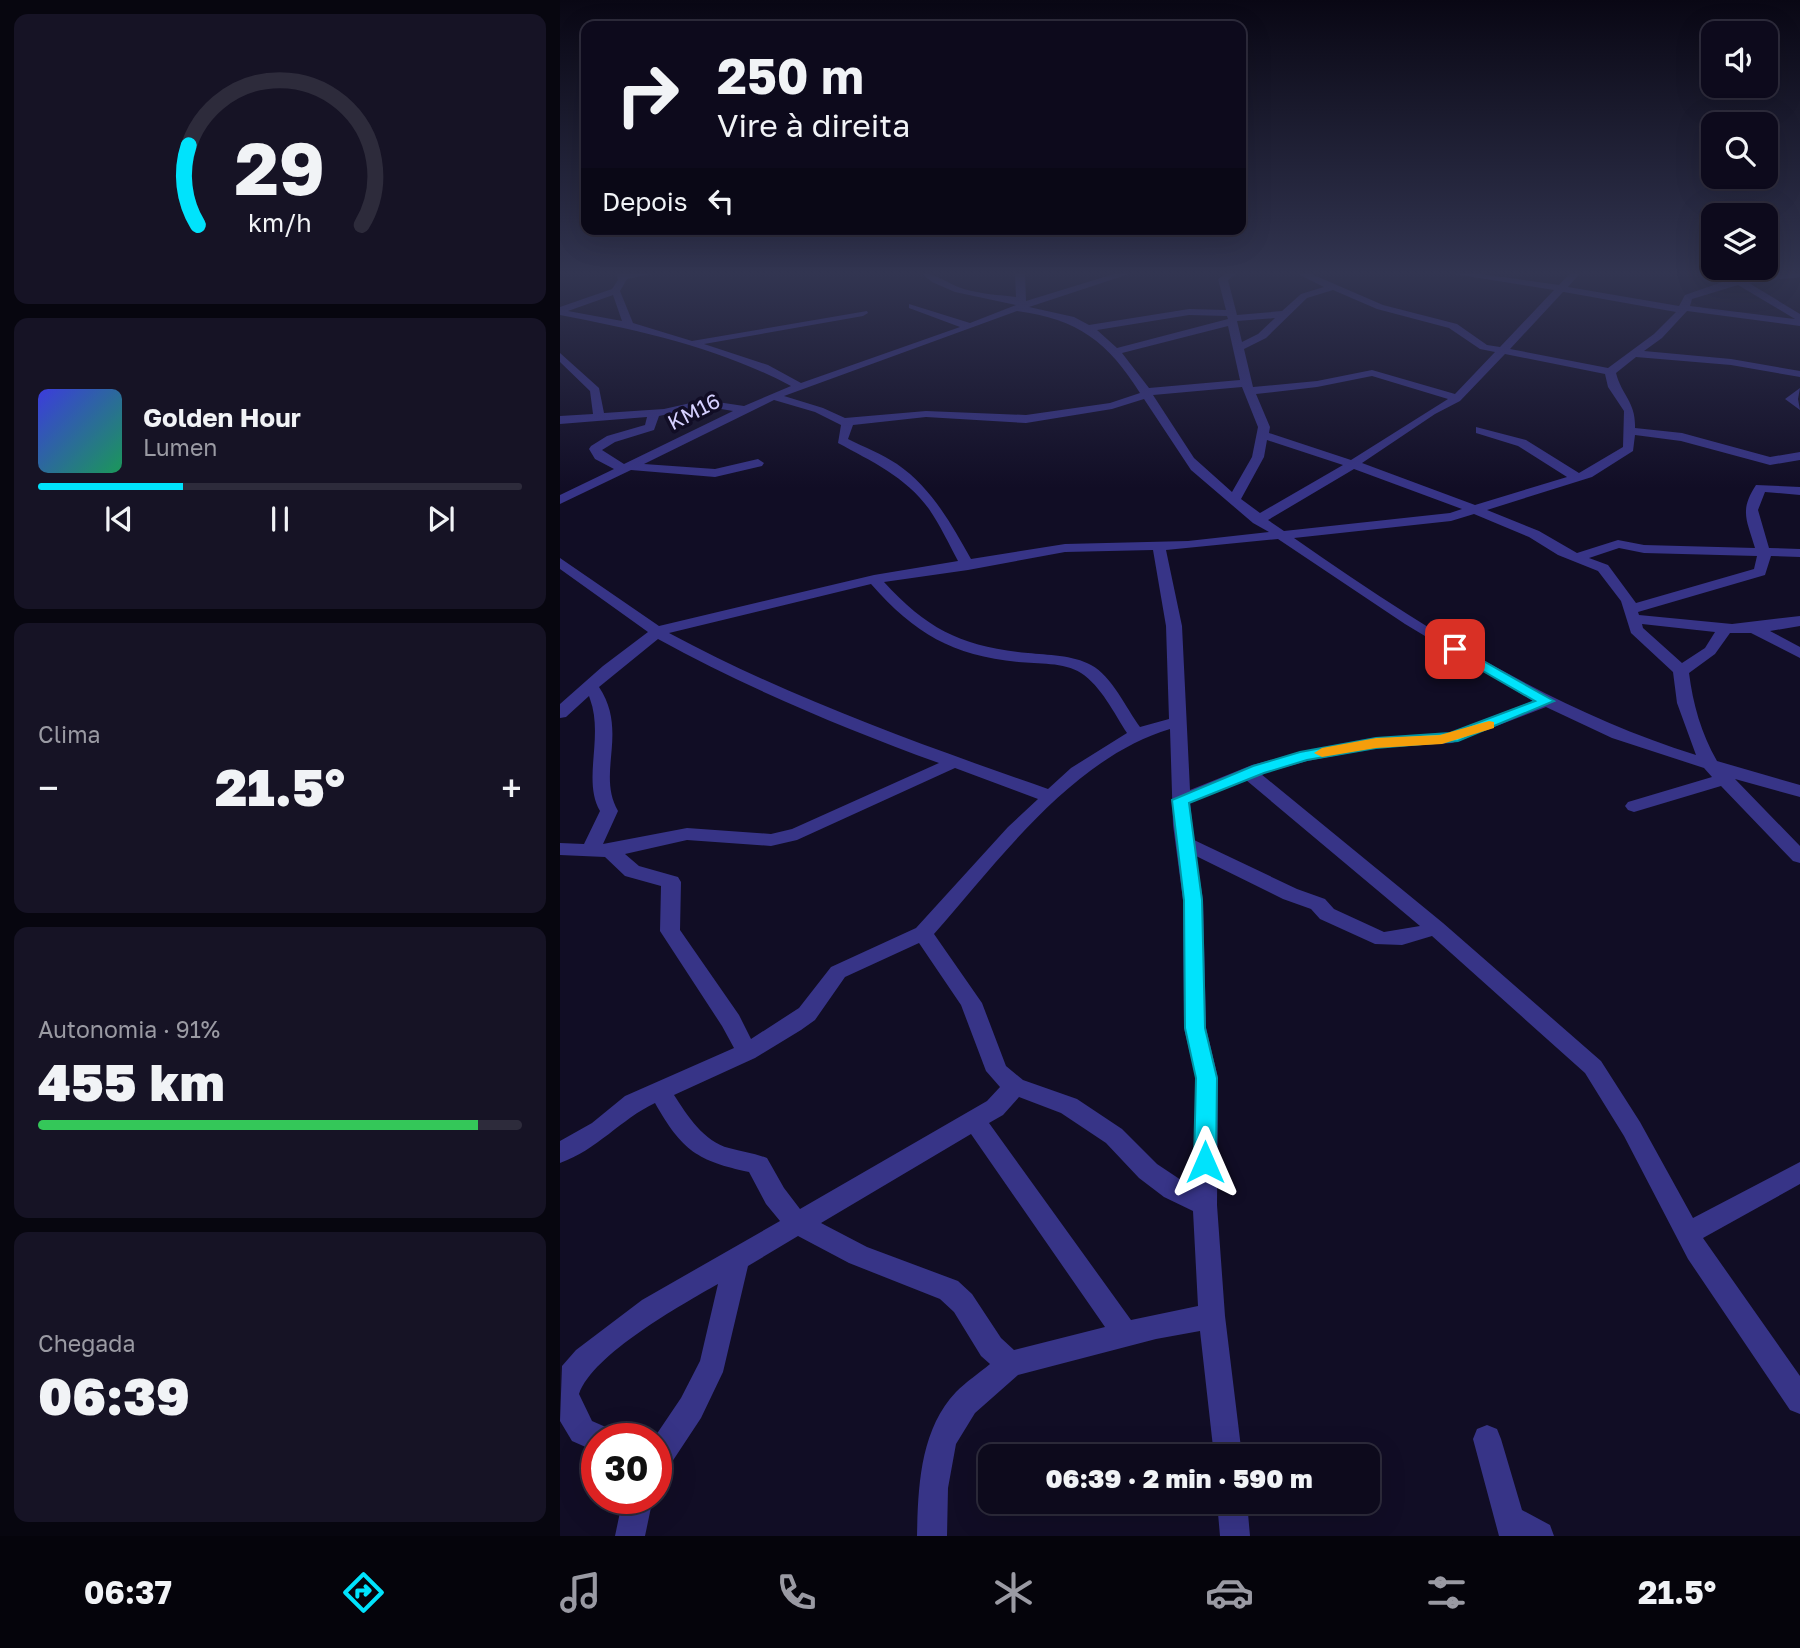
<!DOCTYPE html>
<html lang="pt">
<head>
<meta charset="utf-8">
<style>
  :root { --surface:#0d0a1c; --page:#161325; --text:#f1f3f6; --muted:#9a9aa3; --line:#2d2b3b; --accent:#00e3fc }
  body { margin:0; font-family:"Golos Text",sans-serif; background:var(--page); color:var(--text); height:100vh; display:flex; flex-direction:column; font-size:26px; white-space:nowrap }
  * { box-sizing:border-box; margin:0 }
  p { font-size:23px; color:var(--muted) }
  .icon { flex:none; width:38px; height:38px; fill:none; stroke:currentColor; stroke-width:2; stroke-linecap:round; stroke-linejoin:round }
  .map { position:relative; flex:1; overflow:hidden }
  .panel { display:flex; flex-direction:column; gap:14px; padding:14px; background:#07060f; width:560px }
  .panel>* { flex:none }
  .hud { position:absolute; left:21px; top:21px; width:665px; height:214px; border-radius:14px; box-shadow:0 7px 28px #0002,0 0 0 2px var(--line); background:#0d0a1c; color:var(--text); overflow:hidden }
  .fabs { position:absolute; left:1141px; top:21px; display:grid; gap:14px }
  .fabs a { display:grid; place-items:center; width:77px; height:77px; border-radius:14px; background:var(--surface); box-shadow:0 7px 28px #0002,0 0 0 2px var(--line); font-size:35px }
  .speed { position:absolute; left:21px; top:1423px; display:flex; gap:14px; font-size:35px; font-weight:700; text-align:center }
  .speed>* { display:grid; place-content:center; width:91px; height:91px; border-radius:50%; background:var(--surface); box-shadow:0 7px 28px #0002,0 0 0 2px var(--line); line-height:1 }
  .speed .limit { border:10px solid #d22; background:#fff; color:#111 }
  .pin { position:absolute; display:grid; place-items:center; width:60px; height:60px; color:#fff; margin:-30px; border-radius:14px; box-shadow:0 4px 10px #0006 }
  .me { position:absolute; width:77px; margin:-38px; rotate:0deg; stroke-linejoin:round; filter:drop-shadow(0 0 5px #0008) }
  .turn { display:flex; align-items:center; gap:24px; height:147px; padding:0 21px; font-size:32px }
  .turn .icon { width:91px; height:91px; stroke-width:2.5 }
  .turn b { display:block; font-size:49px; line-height:60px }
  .then { display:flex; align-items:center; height:66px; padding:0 21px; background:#0003; gap:14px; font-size:26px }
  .big { font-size:52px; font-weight:800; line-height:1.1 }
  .panel .widget { flex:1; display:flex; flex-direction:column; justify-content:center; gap:10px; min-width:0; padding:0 24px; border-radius:14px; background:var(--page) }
  .panel .dial { align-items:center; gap:0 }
  .dial svg { height:182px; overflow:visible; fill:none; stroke:var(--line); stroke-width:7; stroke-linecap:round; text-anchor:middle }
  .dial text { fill:var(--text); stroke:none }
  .song { display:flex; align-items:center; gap:21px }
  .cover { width:84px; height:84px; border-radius:10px; background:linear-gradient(135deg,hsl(240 70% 55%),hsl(150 70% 35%)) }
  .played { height:7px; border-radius:4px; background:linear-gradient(90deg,var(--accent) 30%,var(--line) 30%) }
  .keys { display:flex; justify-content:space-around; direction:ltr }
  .heat { display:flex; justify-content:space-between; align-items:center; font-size:38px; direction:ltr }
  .charge { height:10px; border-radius:5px; background:linear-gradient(90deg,#34c759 91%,var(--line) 0) }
  .trip { position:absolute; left:418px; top:1444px; width:402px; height:70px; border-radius:14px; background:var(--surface); box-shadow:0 7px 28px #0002,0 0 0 2px var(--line); font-weight:800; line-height:70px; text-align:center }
  .tabs { display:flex; height:112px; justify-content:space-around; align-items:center; background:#05040b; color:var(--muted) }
  .tabs .icon { width:49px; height:49px }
  .tabs .selected { color:var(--accent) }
  .tabs b { font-size:32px; color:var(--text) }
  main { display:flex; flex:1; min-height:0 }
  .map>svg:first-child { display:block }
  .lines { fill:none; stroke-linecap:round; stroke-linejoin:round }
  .minor { fill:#373487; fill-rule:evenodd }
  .route { fill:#00e3fc; stroke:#0094a4; stroke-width:2 }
  .slow { fill:#f59e0b }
  .labels { text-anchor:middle; stroke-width:7; stroke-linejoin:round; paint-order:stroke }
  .far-street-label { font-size:21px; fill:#d6d1ff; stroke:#110d25 }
</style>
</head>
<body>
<main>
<section class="panel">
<div class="widget dial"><svg viewBox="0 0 100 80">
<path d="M14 69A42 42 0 1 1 86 69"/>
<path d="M14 69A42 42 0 0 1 10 34" stroke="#00e3fc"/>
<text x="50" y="56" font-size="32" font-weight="700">29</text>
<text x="50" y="72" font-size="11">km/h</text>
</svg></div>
<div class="widget">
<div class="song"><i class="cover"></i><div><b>Golden Hour</b><p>Lumen</p></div></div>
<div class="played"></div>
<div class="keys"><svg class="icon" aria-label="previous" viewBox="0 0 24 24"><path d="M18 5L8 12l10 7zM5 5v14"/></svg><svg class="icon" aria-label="pause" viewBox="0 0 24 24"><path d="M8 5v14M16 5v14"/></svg><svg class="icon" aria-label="next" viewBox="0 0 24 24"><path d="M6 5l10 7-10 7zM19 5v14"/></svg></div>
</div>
<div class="widget"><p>Clima</p>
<div class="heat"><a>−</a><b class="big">21.5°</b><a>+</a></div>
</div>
<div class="widget"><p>Autonomia · 91%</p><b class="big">455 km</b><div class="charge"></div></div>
<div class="widget"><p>Chegada</p><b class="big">06:39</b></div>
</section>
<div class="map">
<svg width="1240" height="1536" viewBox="0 0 1240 1536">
  <rect width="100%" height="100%" fill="#110d25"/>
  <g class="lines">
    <path class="minor" d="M56,273H96L67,279L60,291L73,323L132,341L307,311L308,313L303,316L144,344L208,365L241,383L400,327L349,308V304L410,323L456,305L395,292L372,282L361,273C376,273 388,284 404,289C421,294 439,295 456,297L455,273H465L466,301L557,273H572L469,307L514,317L529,325L629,309L666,310L658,279L666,273H677L668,280L677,315L722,311L741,294L764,287L736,273H749L823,305L897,324L927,345L940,347L994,290L888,273H914L999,285L1010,273H1020L1008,287L1119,306L1125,295L1168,280L1240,273V277L1189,283L1240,314V326L1127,311L1102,338L1084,351L1171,359L1240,371V377L1171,365L1076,357L1056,373C1062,396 1076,402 1075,428L1122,433L1210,457L1240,452V460L1210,465L1121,441L1075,435L1073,451L1032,477L927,510L979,531L1017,553L1058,540L1084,545L1195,548C1187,520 1179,511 1196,485L1240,487V495L1205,492L1198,510L1209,548L1240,549V557L1211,556L1205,575L1078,612L1079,615L1172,624L1240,616V626L1210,631L1240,647V658L1191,633H1170L1155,654L1129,673C1133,704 1141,733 1157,761L1240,785V797L1175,779L1240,846V863L1233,861L1161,786L1074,812L1068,810L1065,806L1068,802L1152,777L1144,768L1052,738L986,707L892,743L816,748L747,761L701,774L883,923L1041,1061L1080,1122L1133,1218L1240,1162V1184L1143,1238L1240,1376V1414L1230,1410L1128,1259L1064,1136L1025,1073L872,936L842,945L815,944L760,919L751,909L723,899L636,856L643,900L646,1028L658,1078L657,1205L665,1316L682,1456H654L640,1331L596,1339L458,1375L415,1413L396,1444L388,1488L387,1536H357C358,1487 360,1430 396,1392C406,1382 419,1373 430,1364L421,1356L394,1312L380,1299L289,1263L238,1236L188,1266L163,1372L141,1418L106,1471L96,1475V1438H94L121,1398L140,1361L158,1284C121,1305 33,1354 19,1394L32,1421L48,1428L52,1438H37V1452L12,1441L0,1421L2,1366L16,1350L82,1300L220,1221L206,1204L189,1172C138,1161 122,1151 95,1103C61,1119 37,1150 0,1163V1141L32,1123L65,1096L174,1048L162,1026L100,931L101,886L65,876L45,857L0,855V843L24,844L40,811C22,780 44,737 30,699L29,696L6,717L0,718V704L43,666L88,632L0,569V558L99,626L314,575L398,561C389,544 380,525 369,509C346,477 311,461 278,443L281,425L255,412L214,400L84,464L155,469L198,459L204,463L202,466L155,477L71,470L0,504V495L54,469L35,459L29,449L31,446L47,436L85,425L87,417L0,424V416L33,414L30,391L0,362V353L39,388L44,413L104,409L144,400L184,406L231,386C160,348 78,330 0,315V307L52,289L58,280ZM1178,285L1235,319L1130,306L1132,299ZM773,290L817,309L889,328L920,349L935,352L895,394L812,370L757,381L693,387L684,349L706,338L747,298ZM1003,292H1004L1116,312L1094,334L1048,368L950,349ZM53,295L62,321L8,311ZM457,311C518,319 548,342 580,393L550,403L466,415L366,411L285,418L263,408L224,396ZM629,315L667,316L668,319L557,348L537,330ZM715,318L698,334L682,342L677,321ZM668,326L680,380L589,388L562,353ZM945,354L1045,374L1048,387L1064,411L1063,447L1019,473L966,440L916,427V433L958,446L1007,477L915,505L802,463L875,414L900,401ZM812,376L888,399L791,460L709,433L710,427L696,394L757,387ZM682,387L698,427L692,457L672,492L634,458L593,395ZM584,399L631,470L693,523L709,532L628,541L505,544L411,559C391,524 372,488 337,464C322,454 304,447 288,439L293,425L366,417L466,423L552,409ZM144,406L173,411L64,464L42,450L55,442L94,430L99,416ZM707,440L783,465L700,513L681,499L704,457ZM794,469L902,509L890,513L724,531L708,520ZM914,514L969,537L998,555L1038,571L1061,601L1071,633L1113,672L1117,703L1136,755C989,709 859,625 734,538L891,521ZM718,539L845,624L973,701L889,733L816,738L745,751L692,765L630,790L622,626L606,550ZM1059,548L1084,553L1197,556L1194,569L1076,603L1048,565L1029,558ZM593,550L606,626L609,719L580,727C566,708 552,676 531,665C513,655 487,655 468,653C403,647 368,630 324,582L408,570L505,552ZM311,584C355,634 392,655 458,662C478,664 504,662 521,673C541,686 554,713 567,733L511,768L488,789C359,744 230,698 109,633ZM1082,624L1155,632L1145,648L1122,663L1083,628ZM98,639C187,688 283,728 379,763L232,829L211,834L127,828L43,844L58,811C36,773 69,732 39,687ZM610,729L613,825L623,900L624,1028L636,1078L633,1188L597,1164L562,1129L517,1099L463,1080L446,1066L422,1003L374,934C439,860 513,758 610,729ZM395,768L478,799L448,827L356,928L271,967L239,1008L191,1039L179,1015L120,930L121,882L118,877L79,866L65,854L127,840L211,846L237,840ZM686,780L860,926L824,932L774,909L765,899L737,889L634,840L630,803ZM359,943L401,1005L426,1071L440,1087L427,1101L240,1209L224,1188L207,1158C194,1153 182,1152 169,1148C144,1142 127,1115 114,1095L195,1058L241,1030L255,1020L285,977ZM459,1097L501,1113L546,1143L579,1178L604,1197L633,1211L638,1306L571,1320L429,1123L443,1115ZM411,1134L545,1327L454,1350L441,1338L412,1294L398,1281L307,1247L261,1223Z
      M1240,388L1238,399L1240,410L1225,399Z
      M927,1425L937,1429L941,1439L962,1510L990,1525L994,1536H939L913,1439L917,1429Z
      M63,1498H93L85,1536H55Z
      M657,1502H687L690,1536H660Z"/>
  </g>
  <linearGradient id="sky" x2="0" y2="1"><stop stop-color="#090714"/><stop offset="0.56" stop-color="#323551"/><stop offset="1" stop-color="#323551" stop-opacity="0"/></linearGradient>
  <rect width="1240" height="488" fill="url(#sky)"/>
  <path class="route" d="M895,645L994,701L898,741L816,748L747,760L704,773L629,803L642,900L645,1028L657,1078L656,1162L653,1168L645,1171L638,1168L634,1162L636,1078L625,1028L624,900L612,800L693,766L740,752L816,738L890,733L975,701L890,652V646Z"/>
  <path class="slow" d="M929,721L934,722V728L882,744L816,748L762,757L754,753L762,748L816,738L880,735Z"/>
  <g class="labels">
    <g class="far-street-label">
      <text transform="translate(134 412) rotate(-27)" y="7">KM16</text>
    </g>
  </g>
</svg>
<div class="fabs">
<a><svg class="icon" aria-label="sound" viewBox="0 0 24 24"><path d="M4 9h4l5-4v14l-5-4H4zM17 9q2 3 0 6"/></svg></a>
<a><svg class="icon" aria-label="search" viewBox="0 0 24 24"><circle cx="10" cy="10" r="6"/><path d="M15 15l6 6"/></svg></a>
<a><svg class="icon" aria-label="layers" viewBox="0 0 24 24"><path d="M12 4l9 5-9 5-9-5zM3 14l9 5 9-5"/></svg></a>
</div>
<div class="speed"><div class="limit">30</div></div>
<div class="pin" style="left:895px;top:649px;background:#d93025"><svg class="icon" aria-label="arrive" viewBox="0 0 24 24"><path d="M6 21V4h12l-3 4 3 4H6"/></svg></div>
<svg class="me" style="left:645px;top:1162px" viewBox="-20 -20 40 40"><path d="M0-17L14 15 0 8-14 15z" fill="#00e3fc" stroke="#fff" stroke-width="4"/></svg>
<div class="trip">06:39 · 2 min · 590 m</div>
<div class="hud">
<div class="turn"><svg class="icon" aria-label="right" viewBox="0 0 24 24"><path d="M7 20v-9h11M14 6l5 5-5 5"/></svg><div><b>250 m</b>Vire à direita</div></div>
<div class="then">Depois<svg class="icon" aria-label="left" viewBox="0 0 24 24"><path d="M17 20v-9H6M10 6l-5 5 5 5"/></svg></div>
</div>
</div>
</main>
<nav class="tabs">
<b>06:37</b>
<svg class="icon selected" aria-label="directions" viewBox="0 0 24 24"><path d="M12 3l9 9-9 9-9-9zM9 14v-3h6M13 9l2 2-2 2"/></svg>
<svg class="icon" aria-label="music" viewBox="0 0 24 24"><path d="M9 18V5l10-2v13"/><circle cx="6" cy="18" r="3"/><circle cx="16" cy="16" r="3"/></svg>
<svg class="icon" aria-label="phone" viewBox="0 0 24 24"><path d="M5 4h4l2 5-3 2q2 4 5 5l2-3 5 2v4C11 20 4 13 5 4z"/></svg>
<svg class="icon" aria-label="climate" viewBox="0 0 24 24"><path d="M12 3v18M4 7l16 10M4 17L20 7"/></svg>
<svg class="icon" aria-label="car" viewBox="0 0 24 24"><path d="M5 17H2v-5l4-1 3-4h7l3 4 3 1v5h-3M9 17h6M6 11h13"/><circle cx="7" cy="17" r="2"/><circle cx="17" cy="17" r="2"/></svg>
<svg class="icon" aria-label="filters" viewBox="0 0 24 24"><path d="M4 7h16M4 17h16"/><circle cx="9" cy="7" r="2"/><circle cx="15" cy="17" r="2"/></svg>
<b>21.5°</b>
</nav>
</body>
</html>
